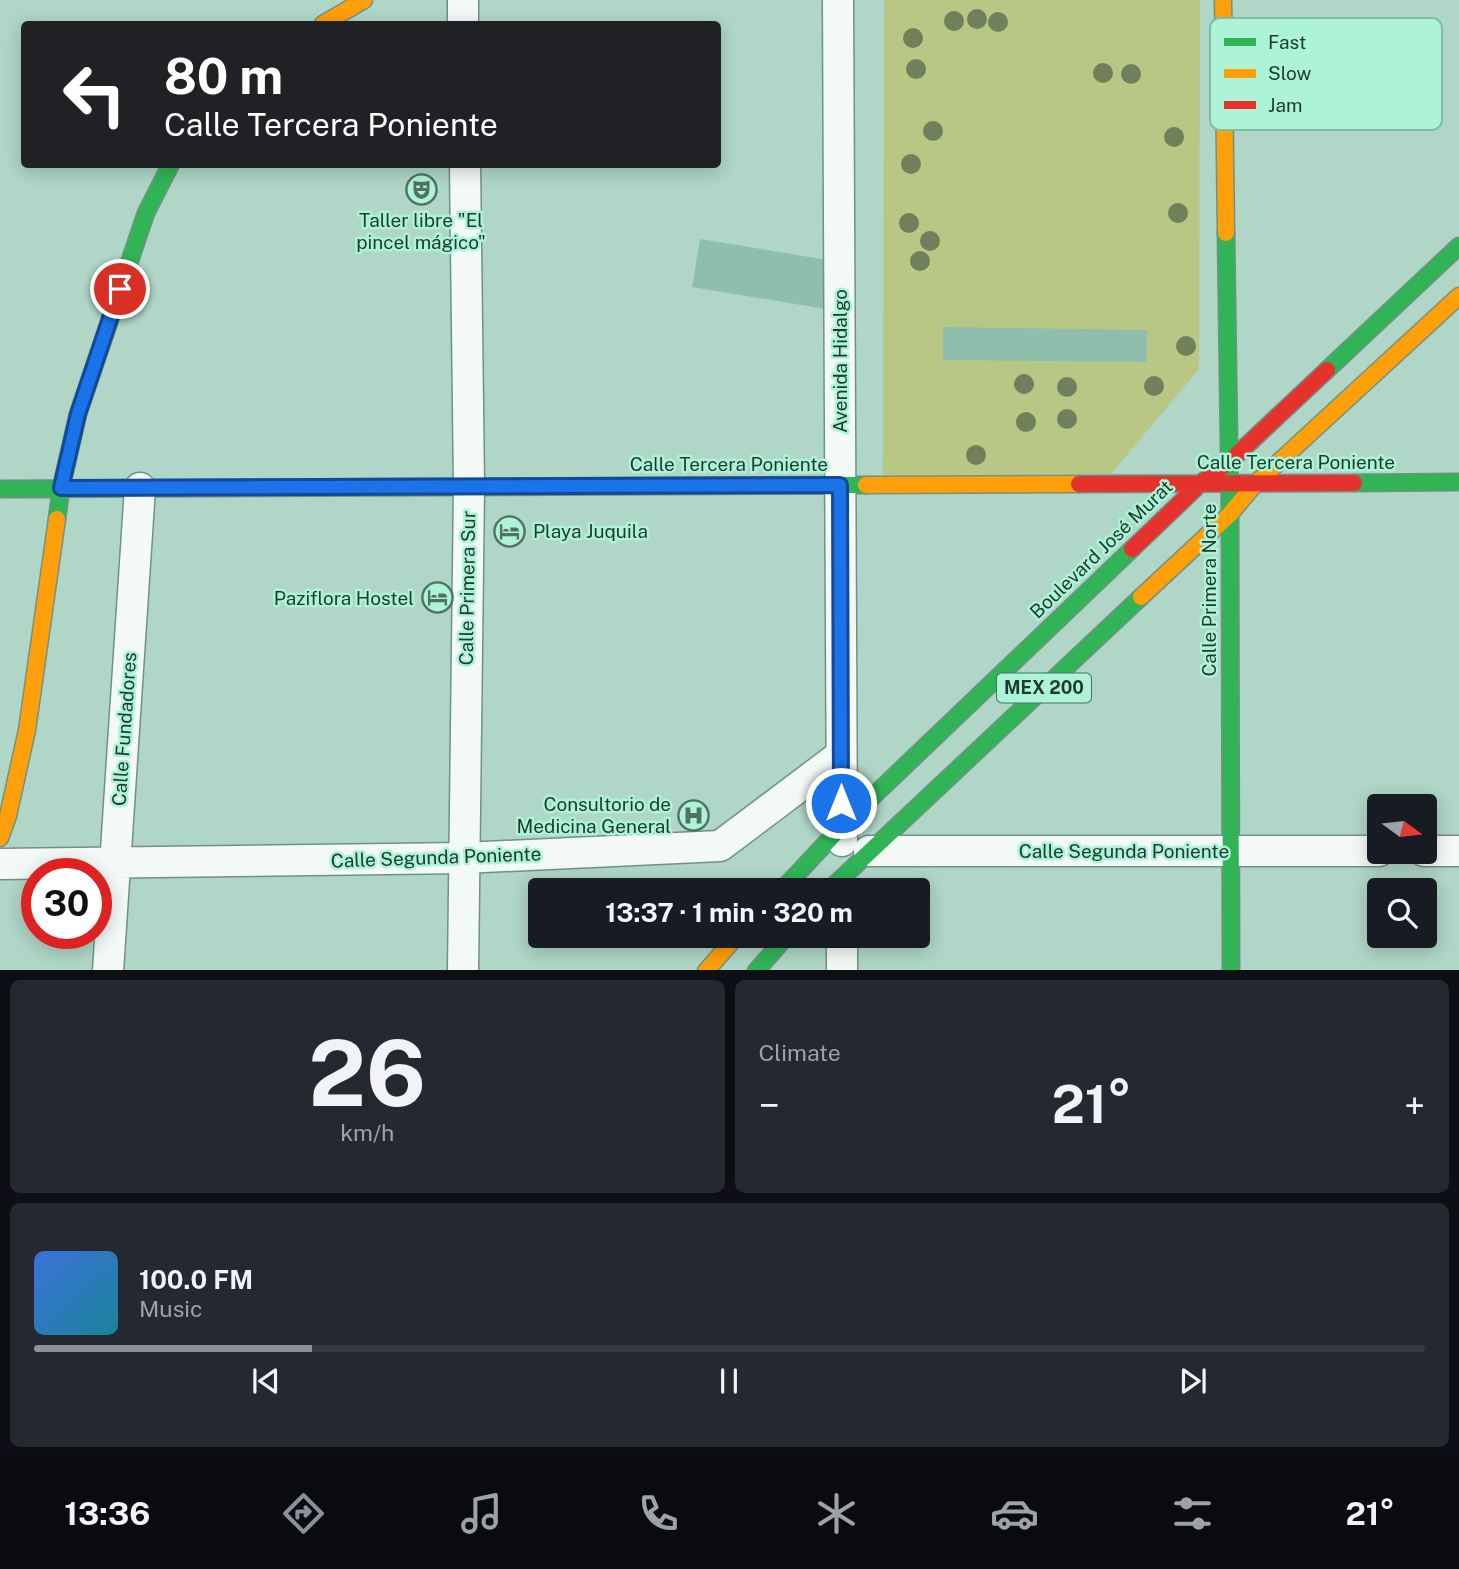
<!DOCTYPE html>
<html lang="en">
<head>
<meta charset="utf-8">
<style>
  :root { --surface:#171b24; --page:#242831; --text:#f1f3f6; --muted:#9ea1a6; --line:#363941; --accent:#8c9099 }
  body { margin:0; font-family:"Public Sans",sans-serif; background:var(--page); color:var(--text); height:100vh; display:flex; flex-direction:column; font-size:26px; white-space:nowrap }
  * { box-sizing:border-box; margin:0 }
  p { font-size:23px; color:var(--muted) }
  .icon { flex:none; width:38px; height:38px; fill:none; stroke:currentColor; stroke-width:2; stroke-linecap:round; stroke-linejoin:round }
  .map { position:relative; height:970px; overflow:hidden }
  .drawer { display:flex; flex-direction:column; gap:10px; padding:10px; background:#0d0f14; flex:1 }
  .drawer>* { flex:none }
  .banner { position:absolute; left:21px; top:21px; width:700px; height:147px; border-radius:7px; box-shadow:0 4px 18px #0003; background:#202124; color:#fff; overflow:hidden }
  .needle { width:46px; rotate:105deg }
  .controls { position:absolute; left:1367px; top:794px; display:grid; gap:14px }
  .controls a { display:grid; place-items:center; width:70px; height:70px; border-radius:7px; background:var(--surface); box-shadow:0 4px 18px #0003; font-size:35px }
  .speed { position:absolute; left:21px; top:858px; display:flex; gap:14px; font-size:35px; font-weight:700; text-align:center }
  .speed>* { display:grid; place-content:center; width:91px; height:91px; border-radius:50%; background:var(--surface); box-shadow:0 4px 18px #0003; line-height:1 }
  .speed .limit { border:10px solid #d22; background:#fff; color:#111 }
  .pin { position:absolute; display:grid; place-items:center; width:60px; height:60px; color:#fff; margin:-30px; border:4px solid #fff; border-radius:50%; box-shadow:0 2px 7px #0007 }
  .me { position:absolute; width:77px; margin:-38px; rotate:0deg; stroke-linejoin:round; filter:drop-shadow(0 0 5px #0008) }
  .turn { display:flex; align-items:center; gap:24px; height:147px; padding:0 28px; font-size:32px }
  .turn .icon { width:91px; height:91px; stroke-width:2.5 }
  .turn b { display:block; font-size:49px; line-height:60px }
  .big { font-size:52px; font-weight:700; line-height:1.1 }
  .drawer .tile { flex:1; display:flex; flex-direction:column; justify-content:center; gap:10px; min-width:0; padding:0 24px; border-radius:10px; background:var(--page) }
  .drawer .dial { align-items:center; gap:0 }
  .dial b { font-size:91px; line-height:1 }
  .song { display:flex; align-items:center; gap:21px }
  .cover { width:84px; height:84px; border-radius:10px; background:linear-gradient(135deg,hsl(220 70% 55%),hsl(190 70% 35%)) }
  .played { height:7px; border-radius:4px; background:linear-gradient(90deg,var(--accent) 20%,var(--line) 20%) }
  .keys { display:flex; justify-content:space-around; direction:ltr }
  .heat { display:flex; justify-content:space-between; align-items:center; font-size:38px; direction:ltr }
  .drawer .tiles { flex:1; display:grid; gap:10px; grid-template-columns:1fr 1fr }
  .tile:last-child { grid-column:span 2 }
  .trip { position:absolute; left:528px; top:878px; width:402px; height:70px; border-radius:7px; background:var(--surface); box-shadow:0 4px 18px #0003; font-weight:700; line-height:70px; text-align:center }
  .menu { display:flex; height:112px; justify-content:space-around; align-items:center; background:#090b0e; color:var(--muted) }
  .menu .icon { width:49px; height:49px }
  .menu .current { color:var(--accent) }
  .menu b { font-size:32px; color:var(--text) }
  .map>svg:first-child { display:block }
  .green { fill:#b8c884 }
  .building { fill:#8ebeae }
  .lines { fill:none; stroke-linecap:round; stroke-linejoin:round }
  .street-casing { stroke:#719185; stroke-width:33 }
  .fast-casing { stroke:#719185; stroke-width:19 }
  .slow-casing { stroke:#719185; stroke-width:19 }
  .jam-casing { stroke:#719185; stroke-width:19 }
  .street { stroke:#f3f9f6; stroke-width:30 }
  .fast { stroke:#30b455; stroke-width:16 }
  .slow { stroke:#ff9f0a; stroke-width:16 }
  .jam { stroke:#e5322d; stroke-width:16 }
  .tree { fill:#6f805a }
  .route-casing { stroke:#114b97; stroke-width:18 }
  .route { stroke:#1a73e8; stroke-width:12 }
  .labels { text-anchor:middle; stroke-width:5; stroke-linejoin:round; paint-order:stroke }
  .shield { fill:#acf3d7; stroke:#487261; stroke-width:2 }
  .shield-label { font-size:18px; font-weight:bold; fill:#1d3a2f }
  .poi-label { font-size:19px; fill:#1d3a2f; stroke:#acf3d7; text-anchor:end }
  .street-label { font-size:19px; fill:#1d3a2f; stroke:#acf3d7 }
  .key { fill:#acf3d7; stroke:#81bca5; stroke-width:2 }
  .key-label { font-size:19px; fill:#1d3a2f }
</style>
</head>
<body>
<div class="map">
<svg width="1459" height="971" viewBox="0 0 1459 971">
  <rect width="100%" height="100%" fill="#afd6c6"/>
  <path class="green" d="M884,0H1200L1199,369L1111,474L883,475Z"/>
  <path class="building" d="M700,239L833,261L825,309L692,287Z
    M943,327L1147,330L1146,362L943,360Z"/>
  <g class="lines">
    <defs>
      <path id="street" d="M463,0V24
        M838,0L842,841
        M869,851H1379
        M1424,851H1459
        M0,864L464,858L720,846L841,755
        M842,936V971
        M108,971L140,488
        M463,971L469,486L465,164"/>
      <path id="fast" d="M1226,233L1230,514L1231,971
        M1327,370L1459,246
        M1354,483L1459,482
        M0,489L866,485
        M57,519L61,488L78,414L146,213L171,164
        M781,891L841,827L1132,549
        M828,891L1141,597
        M756,971L787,936"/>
      <path id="slow" d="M1223,0L1226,233
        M323,24L364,0
        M866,485L1079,484
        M1141,597L1230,514L1256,483L1459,296
        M0,838L8,816L27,730L57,519
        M706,971L737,936"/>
      <path id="jam" d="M1079,484L1354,483
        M1132,549L1201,483L1229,462L1327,370"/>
    </defs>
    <use href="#street" class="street-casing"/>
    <use href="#fast" class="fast-casing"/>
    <use href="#slow" class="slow-casing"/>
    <use href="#jam" class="jam-casing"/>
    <use href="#street" class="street"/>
    <use href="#fast" class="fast"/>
    <use href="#slow" class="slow"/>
    <use href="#jam" class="jam"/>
  </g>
  <g class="tree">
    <circle cx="977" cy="19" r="10"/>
    <circle cx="954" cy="21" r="10"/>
    <circle cx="998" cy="22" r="10"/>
    <circle cx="913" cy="38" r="10"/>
    <circle cx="916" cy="69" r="10"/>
    <circle cx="1103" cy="73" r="10"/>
    <circle cx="1131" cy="74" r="10"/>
    <circle cx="933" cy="131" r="10"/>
    <circle cx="1174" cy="137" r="10"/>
    <circle cx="911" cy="164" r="10"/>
    <circle cx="1178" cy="213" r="10"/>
    <circle cx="909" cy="223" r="10"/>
    <circle cx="930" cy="241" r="10"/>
    <circle cx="920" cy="261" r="10"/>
    <circle cx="1186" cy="346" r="10"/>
    <circle cx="1024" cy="384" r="10"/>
    <circle cx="1154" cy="386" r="10"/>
    <circle cx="1067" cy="387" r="10"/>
    <circle cx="1067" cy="419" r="10"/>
    <circle cx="1026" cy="422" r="10"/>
    <circle cx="976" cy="455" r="10"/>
  </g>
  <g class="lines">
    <defs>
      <path id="route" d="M120,289L78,414L61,488L840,485L841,803"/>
    </defs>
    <use href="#route" class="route-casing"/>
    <use href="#route" class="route"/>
  </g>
  <defs>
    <symbol id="theatre-ring" viewBox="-11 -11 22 22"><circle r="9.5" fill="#acf3d7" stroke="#507164" stroke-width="1.5"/><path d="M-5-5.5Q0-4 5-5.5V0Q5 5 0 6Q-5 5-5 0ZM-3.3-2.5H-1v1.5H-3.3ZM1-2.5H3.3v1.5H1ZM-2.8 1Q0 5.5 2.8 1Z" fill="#507164"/></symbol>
    <symbol id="hotel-ring" viewBox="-11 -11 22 22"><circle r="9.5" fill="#acf3d7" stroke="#507164" stroke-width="1.5"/><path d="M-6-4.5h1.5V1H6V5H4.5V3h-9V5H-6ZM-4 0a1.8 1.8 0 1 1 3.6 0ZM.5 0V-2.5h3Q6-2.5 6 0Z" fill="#507164"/></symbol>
    <symbol id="hospital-ring" viewBox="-11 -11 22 22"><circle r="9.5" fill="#acf3d7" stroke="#507164" stroke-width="1.5"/><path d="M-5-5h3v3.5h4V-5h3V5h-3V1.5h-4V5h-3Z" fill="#507164"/></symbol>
  </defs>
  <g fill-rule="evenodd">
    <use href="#theatre-ring" x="404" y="172" width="35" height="35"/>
    <use href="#hotel-ring" x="492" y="514" width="35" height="35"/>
    <use href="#hotel-ring" x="420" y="580" width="35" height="35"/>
    <use href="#hospital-ring" x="676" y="798" width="35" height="35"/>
  </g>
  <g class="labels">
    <rect class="shield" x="997" y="673.5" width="94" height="29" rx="5"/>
    <g class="shield-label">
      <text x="1044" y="694">MEX 200</text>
    </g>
    <g class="poi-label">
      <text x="421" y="227" text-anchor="middle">Taller libre "El<tspan x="421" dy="22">pincel mágico"</tspan></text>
      <text x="533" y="538" text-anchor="start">Playa Juquila</text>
      <text x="414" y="605">Paziflora Hostel</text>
      <text x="671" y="811">Consultorio de<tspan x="671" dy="22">Medicina General</tspan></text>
    </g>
    <g class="street-label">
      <text transform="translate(840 361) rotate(-90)" y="7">Avenida Hidalgo</text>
      <text x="1296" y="469">Calle Tercera Poniente</text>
      <text x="729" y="471">Calle Tercera Poniente</text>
      <text transform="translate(1101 549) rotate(-44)" y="7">Boulevard José Murat</text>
      <text transform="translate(467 588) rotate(-89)" y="7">Calle Primera Sur</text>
      <text transform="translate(1209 590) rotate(-90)" y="7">Calle Primera Norte</text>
      <text transform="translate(124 729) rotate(-86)" y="7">Calle Fundadores</text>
      <text x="1124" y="858">Calle Segunda Poniente</text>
      <text transform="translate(436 857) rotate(-2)" y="7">Calle Segunda Poniente</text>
    </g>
  </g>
  <rect x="1210" y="18" width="232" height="112" rx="10" class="key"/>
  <rect x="1224" y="38" width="32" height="8" fill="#30b455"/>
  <rect x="1224" y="69" width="32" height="9" fill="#ff9f0a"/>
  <rect x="1224" y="101" width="32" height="8" fill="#e5322d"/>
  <g class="key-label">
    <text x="1268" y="49">Fast</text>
    <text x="1268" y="80">Slow</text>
    <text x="1268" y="112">Jam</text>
  </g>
</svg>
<div class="controls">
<a><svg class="needle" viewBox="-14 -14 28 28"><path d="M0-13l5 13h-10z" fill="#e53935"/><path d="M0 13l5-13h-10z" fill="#9ea1a6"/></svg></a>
<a><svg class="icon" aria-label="search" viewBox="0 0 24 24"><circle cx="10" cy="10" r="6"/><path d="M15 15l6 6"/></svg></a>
</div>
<div class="speed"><div class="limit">30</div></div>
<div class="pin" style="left:120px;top:289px;background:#d93025"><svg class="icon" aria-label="arrive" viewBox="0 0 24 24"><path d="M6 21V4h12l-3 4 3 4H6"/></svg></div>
<svg class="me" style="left:841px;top:803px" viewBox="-20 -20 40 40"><circle r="17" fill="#1a73e8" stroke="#fff" stroke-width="3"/><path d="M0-11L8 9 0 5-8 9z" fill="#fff"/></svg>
<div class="trip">13:37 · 1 min · 320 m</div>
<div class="banner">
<div class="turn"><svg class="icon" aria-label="left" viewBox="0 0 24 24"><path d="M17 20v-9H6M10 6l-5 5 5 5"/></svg><div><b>80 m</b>Calle Tercera Poniente</div></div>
</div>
</div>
<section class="drawer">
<div class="tiles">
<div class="tile dial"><b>26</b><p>km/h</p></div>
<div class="tile"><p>Climate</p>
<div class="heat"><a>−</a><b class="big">21°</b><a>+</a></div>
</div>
<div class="tile">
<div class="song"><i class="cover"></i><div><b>100.0 FM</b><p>Music</p></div></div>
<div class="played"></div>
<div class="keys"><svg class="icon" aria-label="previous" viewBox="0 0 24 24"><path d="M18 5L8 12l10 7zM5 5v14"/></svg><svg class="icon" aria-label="pause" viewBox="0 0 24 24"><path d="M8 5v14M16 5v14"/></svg><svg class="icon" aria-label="next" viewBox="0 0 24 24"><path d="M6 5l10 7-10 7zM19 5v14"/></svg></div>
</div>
</div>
</section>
<nav class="menu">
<b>13:36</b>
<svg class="icon current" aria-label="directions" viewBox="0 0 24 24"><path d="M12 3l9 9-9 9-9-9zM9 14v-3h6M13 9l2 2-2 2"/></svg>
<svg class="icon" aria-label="music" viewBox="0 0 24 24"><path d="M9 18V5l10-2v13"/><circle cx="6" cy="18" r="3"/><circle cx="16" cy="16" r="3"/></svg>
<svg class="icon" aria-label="phone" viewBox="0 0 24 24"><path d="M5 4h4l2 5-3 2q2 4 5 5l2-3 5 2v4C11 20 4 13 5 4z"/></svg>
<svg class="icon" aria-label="climate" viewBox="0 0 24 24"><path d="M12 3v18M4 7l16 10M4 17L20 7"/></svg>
<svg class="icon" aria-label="car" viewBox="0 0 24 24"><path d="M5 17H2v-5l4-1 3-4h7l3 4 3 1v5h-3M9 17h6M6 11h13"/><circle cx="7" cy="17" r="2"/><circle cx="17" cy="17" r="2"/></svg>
<svg class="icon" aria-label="filters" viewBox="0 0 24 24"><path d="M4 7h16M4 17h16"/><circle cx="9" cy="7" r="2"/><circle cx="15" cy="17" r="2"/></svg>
<b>21°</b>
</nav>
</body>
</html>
